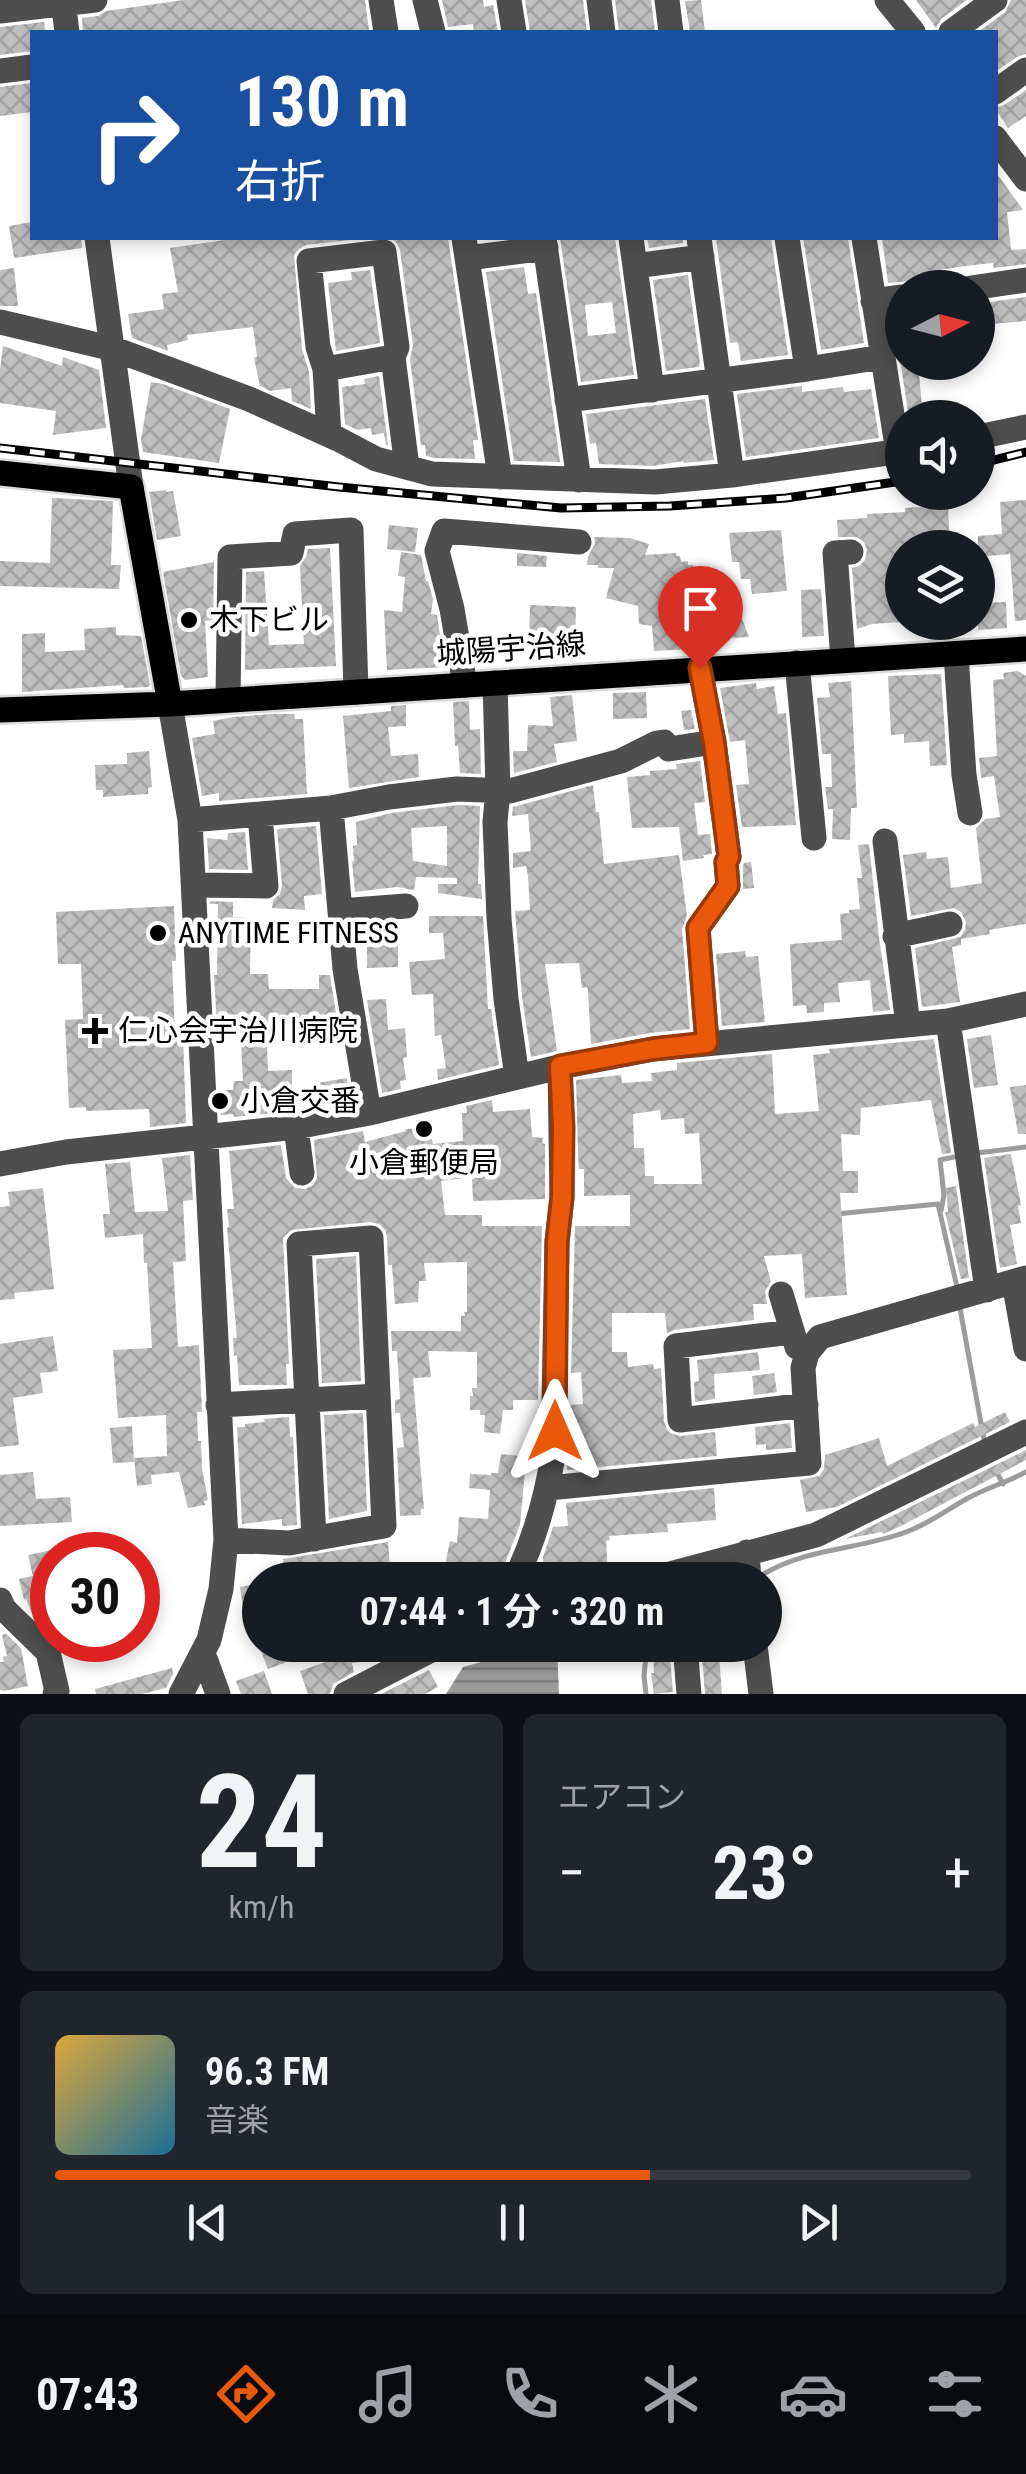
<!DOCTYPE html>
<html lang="ja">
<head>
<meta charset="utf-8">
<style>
  :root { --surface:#171b24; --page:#20242c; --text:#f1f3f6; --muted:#9ea1a6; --line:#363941; --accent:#ea580c }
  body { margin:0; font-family:"Roboto Condensed","Noto Sans JP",sans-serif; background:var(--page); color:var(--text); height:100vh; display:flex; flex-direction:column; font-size:38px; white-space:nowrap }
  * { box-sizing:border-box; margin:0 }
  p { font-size:32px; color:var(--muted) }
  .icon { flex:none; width:55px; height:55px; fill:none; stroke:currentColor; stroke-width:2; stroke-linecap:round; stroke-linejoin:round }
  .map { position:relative; height:1694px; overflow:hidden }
  .panel { display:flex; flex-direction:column; gap:20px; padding:20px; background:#0d0f14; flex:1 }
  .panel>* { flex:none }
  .banner { position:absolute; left:30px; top:30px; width:968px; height:210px; border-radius:0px; box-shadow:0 5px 15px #0003; background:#1a4fa0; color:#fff; overflow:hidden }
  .needle { width:65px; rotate:84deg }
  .tools { position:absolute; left:885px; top:270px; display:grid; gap:20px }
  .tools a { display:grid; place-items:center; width:110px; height:110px; border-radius:50%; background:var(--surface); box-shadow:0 5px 15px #0003; font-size:50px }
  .speed { position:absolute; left:30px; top:1532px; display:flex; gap:20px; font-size:50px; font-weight:700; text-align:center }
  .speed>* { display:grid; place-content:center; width:130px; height:130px; border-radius:50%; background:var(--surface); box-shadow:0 5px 15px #0003; line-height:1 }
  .speed .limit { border:15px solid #d22; background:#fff; color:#111 }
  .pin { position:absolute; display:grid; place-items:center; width:85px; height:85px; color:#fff; margin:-102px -42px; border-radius:50% 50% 50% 0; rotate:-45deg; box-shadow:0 0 10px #0007 }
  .pin .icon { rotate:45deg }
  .me { position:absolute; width:110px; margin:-55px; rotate:0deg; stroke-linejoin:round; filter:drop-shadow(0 0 8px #0008) }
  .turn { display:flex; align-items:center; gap:35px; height:210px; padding:0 40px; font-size:45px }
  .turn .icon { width:130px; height:130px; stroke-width:2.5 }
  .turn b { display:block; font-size:70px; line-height:85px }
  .big { font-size:75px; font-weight:700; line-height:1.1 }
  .panel .widget { flex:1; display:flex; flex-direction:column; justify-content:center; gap:15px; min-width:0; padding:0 35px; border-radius:15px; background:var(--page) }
  .panel .dial { align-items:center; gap:0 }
  .dial b { font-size:130px; line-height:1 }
  .song { display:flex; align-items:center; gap:30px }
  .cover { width:120px; height:120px; border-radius:15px; background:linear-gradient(135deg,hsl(40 70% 55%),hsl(200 70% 35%)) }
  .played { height:10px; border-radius:5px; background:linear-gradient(90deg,var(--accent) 65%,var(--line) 65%) }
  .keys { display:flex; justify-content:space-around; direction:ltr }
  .heat { display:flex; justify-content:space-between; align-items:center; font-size:55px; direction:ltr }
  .panel .tiles { flex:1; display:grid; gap:20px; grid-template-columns:1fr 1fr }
  .widget:last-child { grid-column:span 2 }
  .trip { position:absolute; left:242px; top:1562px; width:540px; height:100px; border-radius:50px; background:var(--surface); box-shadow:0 5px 15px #0003; font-weight:700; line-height:100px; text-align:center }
  .dock { display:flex; height:160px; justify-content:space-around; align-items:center; background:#090b0e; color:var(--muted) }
  .dock .icon { width:70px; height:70px }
  .dock .current { color:var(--accent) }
  .dock b { font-size:45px; color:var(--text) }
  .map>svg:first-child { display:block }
  .water { fill:url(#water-rules) }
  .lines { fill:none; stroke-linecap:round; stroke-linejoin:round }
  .stream { stroke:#9c9c9c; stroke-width:5 }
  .building { fill:url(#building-cross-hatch); fill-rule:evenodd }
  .major-casing { stroke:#dbdbdb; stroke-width:30 }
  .minor { stroke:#4e4e4e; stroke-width:25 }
  .major { stroke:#000; stroke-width:25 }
  .rail-casing { stroke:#000; stroke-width:9 }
  .rail { stroke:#fff; stroke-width:5; stroke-dasharray:15; stroke-linecap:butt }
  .route-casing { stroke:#983908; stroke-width:25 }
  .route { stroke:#ea580c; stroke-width:18 }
  .poi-dot { fill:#000; stroke:#fff; stroke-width:4 }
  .labels { text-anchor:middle; stroke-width:9; stroke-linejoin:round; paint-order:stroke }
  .poi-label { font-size:30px; fill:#000; stroke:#fff; text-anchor:start }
  .street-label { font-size:30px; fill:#000; stroke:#fff }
</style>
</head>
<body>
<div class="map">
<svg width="1026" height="1694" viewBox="0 0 1026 1694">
  <defs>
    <pattern id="water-rules" width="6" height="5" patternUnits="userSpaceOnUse" patternTransform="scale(2.5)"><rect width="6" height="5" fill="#9c9c9c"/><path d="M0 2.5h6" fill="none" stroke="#7d7d7d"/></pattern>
    <pattern id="building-cross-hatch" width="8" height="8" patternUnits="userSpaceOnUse" patternTransform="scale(2.5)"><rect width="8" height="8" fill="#bebebe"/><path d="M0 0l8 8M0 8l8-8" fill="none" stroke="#a2a2a2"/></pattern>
  </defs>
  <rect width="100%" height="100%" fill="#fff"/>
  <path class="water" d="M542,1645H557L559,1694H446L463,1667Z"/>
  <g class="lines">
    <path class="stream" d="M977,1153L1026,1147
      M941,1211L944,1195L940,1160L954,1157
      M836,1214L938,1204L957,1287
      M959,1303L985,1445
      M995,1469L1003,1484
      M757,1578C804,1547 855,1551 906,1532C929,1524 948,1509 968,1498C987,1488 1007,1482 1026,1472
      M646,1694L644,1676L647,1645"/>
  </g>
  <path class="building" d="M184,0H365L369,30L352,32H83L82,18L98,16L106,11Z
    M442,0H483L484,7L493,5L498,32H474L473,24L448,27Z
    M525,0H583L587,32H530Z
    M615,0H651L655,32H619Z
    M701,0L705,32H690L685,1Z
    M916,0H967L941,19L936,28Z
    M1011,0H1026V54L1017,57L995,72V32H978L1005,12Z
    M44,22L45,32H32V51L0,55V27Z
    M32,83V112L0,116V87Z
    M1026,90V116L1008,128L995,108L1004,105Z
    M995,171L1023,210L1007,212L1011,250L1026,249V264L994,268L993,263L965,266L921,273L922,280L888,283L882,238H952L953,240L995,238Z
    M32,222V238H81L82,248L14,258L9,226Z
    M238,238H368L306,245L299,249L294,255L302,349L309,372L311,409L292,401L291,388L270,391L260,386L254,358L257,357L253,327L187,335L188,340L167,345L168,351L132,338L128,314L164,309L162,294L178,292L170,248Z
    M391,238H448L478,440H473L475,459L434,458L426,456L425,445H421L410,359L413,345L400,250L397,243Z
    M560,238H615L634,375L581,382ZM612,302L616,333L588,336L585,305Z
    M647,238H683V243L649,248Z
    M716,238H771L788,355L741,361L738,342L730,343Z
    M803,238H848L864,343L821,350Z
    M524,267L528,294L536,293L560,462L514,461L486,272Z
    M14,268L18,306H0V270Z
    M370,270L380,343L336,351L328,283L352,280L351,272Z
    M688,275L700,364L699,367L666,371L653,280Z
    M1026,297V321L980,325L978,306L991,304L990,302Z
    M902,326V362H918L923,418H909L895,327Z
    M3,346L62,366L63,357L99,370L106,428L53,435L56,411L0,403V370Z
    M379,376L388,445H386L384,433L372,435L371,428L357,430L345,424L342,387L365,384L364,379Z
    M151,382L163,384L230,409L219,463L143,452L141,439Z
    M802,386V392L843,387L844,392L871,389L879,438L746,457L737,394Z
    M705,399L714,460L684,463L683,461L653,466L599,464L596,443L590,444L586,414Z
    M166,490V492L173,491L181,536L157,540L149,492Z
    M52,498L113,501L111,565H121L119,589L0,586V561L50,563Z
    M1026,500V620L1015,621L1010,554L978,557V536L1002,534L1000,502Z
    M948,505L950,548H902V622L872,624L857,629L852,568L859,566L865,560L867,550L864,542L857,537H838L837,520L867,518V514L905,512V508Z
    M389,525L418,528L415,552L387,549Z
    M781,530L787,591L752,594L750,579H741L739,562H732L729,533Z
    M594,537L630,538L649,544L645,555L676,553V556H680L681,562L688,561V565H693V574H699L700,605H683L686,635L690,634L691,649L654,651L652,626L639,624L638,606L606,598L614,568H598V565H587L588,556L595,544Z
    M330,548L336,666L245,670L246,572L264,571L269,645L304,644L300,566L306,557L308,549Z
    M401,552L421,555L426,581H428L433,599L431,614L437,615L445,667L387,670L384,610L402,612L405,577L398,576Z
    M517,553L547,556L546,567L517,566Z
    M214,562L213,620L205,621L208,677L185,680L181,676L163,572Z
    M821,589L824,636L802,637L801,590Z
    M1006,602L1007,628L978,630V603Z
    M530,605L576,607L575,639L529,638Z
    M738,608L749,637L727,638L724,609Z
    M116,627V635L141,636L150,685L148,687L124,688L123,685L22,692V634L45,633V652L85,650L84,629Z
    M1018,671L1026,676V924L989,930L990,934L961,939V945L952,947L960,1002L922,1007L915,948L960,937L965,930L966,922L961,912L954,908L911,916L903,855L926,852L927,859L948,857L951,888L982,883L976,828L985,819L1000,817L994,776L981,778L979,758L997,756L993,680L1004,679L1003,673Z
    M941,674L947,765L930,766L929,741L904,743V734L891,735L888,676Z
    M851,681L857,808H851L850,840L832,839L833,809H828L825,787H832L831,754H822L817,698L830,697L828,683Z
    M756,683L757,689L774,686L778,714L786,713L796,825L742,827L736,785L749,784L745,740L730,742L720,688Z
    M646,692L647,718L613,719V693Z
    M572,695L577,741L554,744L557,762L514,773L513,751H527L528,725L553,726L550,697Z
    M469,701L470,730L480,729L481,774L460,773L458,746H455L453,702Z
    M406,705V726L388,727L391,756L418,754L419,777L349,788L343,716L391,711V706Z
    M691,710L695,729L684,730L681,711Z
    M271,714H294L295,719H303L307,794L219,801V793L202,796L192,738L215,734L213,721L233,717Z
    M149,751L152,787L148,788V794L103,797V790H96L95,765L127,764V753Z
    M700,761L705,802L694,803L698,835L710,834L712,854L703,855L704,858L683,861L679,827L632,828L627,777L650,775V771L677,769L676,764Z
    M593,785L596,812H599L604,864L679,855L687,916L682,929L690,1029L650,1033L591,1044L588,991L587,987L582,988L579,963L545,964L557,1051L531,1057L522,997L515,911L530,910L528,876L526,866L513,868V853L531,851L528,814L512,816L513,807Z
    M458,805L480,806L478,884H481L482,899L438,893V884H457V878L416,877L414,890L397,887L355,892L352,862L354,861L353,846L357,845L356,822L391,813ZM447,826V866L413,861L411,828Z
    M316,826L322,894L304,896L305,910L272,908L273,900L280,894L282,885L277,829Z
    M245,832L248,870L209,869L207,838L227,840L228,833Z
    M869,844L879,938L890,1010L873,1012L870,980L838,983L840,1002L824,1003V1012L807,1013L806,1005L793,1006L790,944L842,940L840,914L849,913V910L860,909L857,878H862L858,845Z
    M751,862L754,888L743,889V866L744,863Z
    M210,901L233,902V917L251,918L250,974H268L269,989H319V975H330L338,1026L266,1022L268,1071L292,1070V1086H290L291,1111L234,1117L233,1114L221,1115L220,1090H233L234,1081H243L240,1026H217L214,975H217L218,904H210Z
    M174,906L176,961H172L175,1034H183L186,1123L150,1127L149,1109L86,1111V1107L69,1108L65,1020L83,1019L81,964H58L56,912Z
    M429,916H483L488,1009H491L499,1065L438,1080L437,1069L446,1068L441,1035L435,1036L433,994L412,995L409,962L445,959L443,933H429Z
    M398,923V967L367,968V925Z
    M745,951L746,957L758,956L765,1022L722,1026L716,954Z
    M386,999L388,1030L405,1028L407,1057L403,1058L406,1080L400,1081L401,1089L382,1093L367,1000Z
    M991,1035L998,1085L974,1088L967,1039Z
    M934,1039L951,1153L942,1154L931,1100L861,1108L860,1135L841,1134L843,1171H858V1193H840L847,1295L805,1298L802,1254L764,1256L771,1282L765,1291L767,1304H753L754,1320L674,1330L667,1333L665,1313H612V1352H627L628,1367L653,1364L654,1369L661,1368L664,1421L667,1430L672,1434L681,1436L715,1432L717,1456L567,1470L570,1405L583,1404L581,1372L571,1373L575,1226H630V1195L584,1196V1169H579L578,1153L576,1080L621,1075L622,1083L652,1081L651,1073L677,1070V1063L772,1054L775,1114L819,1111L813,1055L830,1053L829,1049ZM660,1110L661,1120L684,1118L685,1134L699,1133L702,1184H654V1176H645L644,1148H634L633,1114Z
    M347,1078L350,1100L321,1106L317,1083Z
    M1026,1085V1134H1018L1010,1087Z
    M492,1100L493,1112L530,1109L532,1137L543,1138L542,1143L545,1144V1199L473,1201L472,1177L441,1181L445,1215H482V1226H542L538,1400H513V1410H503L500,1434L484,1432L485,1415H480V1410H470V1396H473L472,1388H477V1352L428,1351L431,1377L413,1378L424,1509H421V1515L400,1516L397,1448L404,1447L400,1413H395V1400L400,1399L397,1351H392L391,1331H461V1316H465L464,1312H467V1262L424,1263L426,1281H419L418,1302L395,1304L392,1265H388L387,1236L385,1230L379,1224L370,1222L291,1230L283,1238L289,1364H286L287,1385H239L237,1355L234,1356L233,1338H237L227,1228L229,1227L227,1209H234L229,1151L281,1145L286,1178L295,1188L305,1189L313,1185L317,1178L314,1140L363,1131L365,1142L406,1131L405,1129L429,1128L433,1144L463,1141L462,1113H467L466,1106Z
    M1011,1154L1021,1205L1018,1206L1021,1223L1010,1225L1017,1264L1000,1268L984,1158Z
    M190,1155L193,1200L183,1201L186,1261L173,1262L178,1347L199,1345L202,1412H197L198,1441H201L202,1469L208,1500L204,1501L205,1505L188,1508L179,1472L151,1475L152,1484L137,1486L134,1458L167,1456L166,1415L118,1418L113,1350L152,1348L147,1263H144L143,1234L105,1238L103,1214H110L105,1164L130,1162L135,1212L168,1211L162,1158Z
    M956,1186L969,1278L961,1279L945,1212H948L946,1188Z
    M43,1188L54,1289L14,1293L15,1299L0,1300V1207L10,1206L8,1192Z
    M356,1256L361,1381L322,1383L316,1259Z
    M53,1336L58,1371L40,1373L43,1393L13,1398L19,1445L0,1447V1344Z
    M758,1352L760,1370L714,1374L715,1399L695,1402L694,1382L699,1381L697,1360Z
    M774,1373L777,1392L754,1395L752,1376Z
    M1005,1412L1010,1422L837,1507L806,1512L800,1480L819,1476L824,1469L825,1455L879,1438L887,1466L973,1423L975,1427Z
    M363,1413L367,1511L329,1519L324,1415Z
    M289,1417L290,1437H293L297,1525L282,1526V1519L242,1524L237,1427H245V1424L265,1422L264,1419Z
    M790,1423L792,1448L766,1450V1444L756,1445L755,1427Z
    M132,1426L134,1462L113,1463L110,1428Z
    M1026,1450V1460L899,1527L883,1534L882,1532L845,1539Z
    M501,1454L536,1458L534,1470H525L520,1525L503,1568L494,1567L493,1580H442L450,1541L457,1543L459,1517L488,1519L490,1490L469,1488L470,1474L491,1475V1473H498Z
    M33,1472L36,1499L70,1497L72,1522L0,1526V1475Z
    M714,1488L716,1520L667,1524L668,1532L609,1536L610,1540L606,1541L608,1574L580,1576L579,1567L544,1571L543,1557L553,1527L568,1526L566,1503Z
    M388,1542L391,1580H355L354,1574L330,1580H285L283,1559Z
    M52,1550V1634L33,1615L26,1599L24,1600L19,1579L33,1576L28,1555Z
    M260,1583V1624L246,1627L240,1587Z
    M6,1634L21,1648L28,1686L4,1691L0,1690V1662H4L3,1657L7,1656L2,1635Z
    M259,1645H286L292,1660L268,1669Z
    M331,1645H375L376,1660L352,1663L354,1672L333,1684L330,1694H308L300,1671L334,1659Z
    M663,1645H669L673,1692L654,1694L651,1673H654L653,1646Z
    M719,1654L722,1694H705L702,1656Z
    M172,1668L173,1674L166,1688L142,1694H96L95,1689Z
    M429,1670L438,1687L425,1694H381Z
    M264,1671L272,1694H241L236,1681Z"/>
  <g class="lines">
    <defs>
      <path id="major" d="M0,473L131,487L170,704
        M0,710L170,704L1026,649"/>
    </defs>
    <use href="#major" class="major-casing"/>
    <path class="minor" d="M63,0L67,32
      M381,0L386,32
      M425,0L433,32
      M509,0L514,32
      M599,0L603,32
      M667,0L671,32
      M887,0L913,32
      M0,11L95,0
      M951,32L995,0
      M0,71L32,67
      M995,92L1026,70
      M995,138L1026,179
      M97,238L131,487
      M464,238L500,477
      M544,238L579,480
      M631,238L652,390
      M699,238L732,475
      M787,238L807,369
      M864,238L898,452
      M467,258L546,248
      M635,266L702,257
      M971,288L1026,280
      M873,301L902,297
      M0,322L114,349L249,399L338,439L376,459L432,474L655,482L732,475L902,451
      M325,369L393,357
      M567,400L807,369L882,357
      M329,435L325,369L318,347L309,261L384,252L397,347L393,357L407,467
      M978,437L1026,427
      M956,654L964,775L970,813
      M843,660L835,553L851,552
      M797,663L814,838
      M495,683L498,790L495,822L499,918L506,999L517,1077
      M465,685L452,609L437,551L444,531L579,542
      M228,698L230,557L291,553L295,534L351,530L356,692
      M170,704L190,820L226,1540L221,1589L209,1640L181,1694
      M331,808L345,969L369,1113
      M190,820L331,808L389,797L457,789L510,791L621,761L657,743L664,742L669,749L714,742L700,669
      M885,841L908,1025
      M194,885L266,886L260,815
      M340,911L406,906
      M895,936L950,924
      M948,1021L987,1290
      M707,1043L698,928L728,886L726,862L729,857L714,742
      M296,1127L302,1173
      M0,1164L66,1152L296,1127L369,1113L555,1068L653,1049L948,1021L1026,1004
      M1014,1282L1026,1349
      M781,1294L797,1347
      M792,1332L676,1346L680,1420L806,1405
      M218,1405L378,1396
      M548,1488L809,1463L803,1368L807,1353L820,1337L1026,1278
      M226,1540L289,1543L384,1526L371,1238L299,1244L314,1539
      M747,1552L749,1580
      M515,1580C534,1541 546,1499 553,1456L557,1242L562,1197L560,1067
      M647,1580L816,1535L1026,1432
      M0,1600L4,1609L48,1652L57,1691L55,1694
      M685,1645L689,1694
      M755,1645L761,1694
      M203,1653L218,1694
      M346,1694L441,1645"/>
    <use href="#major" class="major"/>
    <defs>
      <path id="rail" d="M0,448L339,487L561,508L670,506L786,498L902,481
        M978,464L1026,452"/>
    </defs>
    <use href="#rail" class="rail-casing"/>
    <use href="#rail" class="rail"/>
  </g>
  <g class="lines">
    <defs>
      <path id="route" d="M555,1431L557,1242L562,1197L563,1127L560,1066L653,1049L707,1043L698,928L728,886L726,862L729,857L714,742L700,668"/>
    </defs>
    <use href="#route" class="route-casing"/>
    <use href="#route" class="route"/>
  </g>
  <g class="poi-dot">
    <circle cx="189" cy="620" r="10"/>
    <circle cx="158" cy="933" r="10"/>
    <path d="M90 1016h10v10h10v10h-10v10h-10v-10h-10v-10h10z"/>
    <circle cx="220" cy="1101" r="10"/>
    <circle cx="424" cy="1129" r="10"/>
  </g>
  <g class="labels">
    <g class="poi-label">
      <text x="209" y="630">木下ビル</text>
      <text x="178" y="943">ANYTIME FITNESS</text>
      <text x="118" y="1041">仁心会宇治川病院</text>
      <text x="240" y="1111">小倉交番</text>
      <text x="424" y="1173" text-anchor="middle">小倉郵便局</text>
    </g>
    <g class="street-label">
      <text transform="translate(511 649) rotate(-4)" y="10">城陽宇治線</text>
    </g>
  </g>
</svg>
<div class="tools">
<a><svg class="needle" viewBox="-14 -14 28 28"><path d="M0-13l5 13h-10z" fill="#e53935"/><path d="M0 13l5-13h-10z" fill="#9ea1a6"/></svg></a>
<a><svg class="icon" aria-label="sound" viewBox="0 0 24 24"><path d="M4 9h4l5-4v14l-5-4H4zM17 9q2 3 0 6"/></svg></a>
<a><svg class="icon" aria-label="layers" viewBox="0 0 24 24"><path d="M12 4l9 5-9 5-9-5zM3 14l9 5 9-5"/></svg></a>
</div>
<div class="speed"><div class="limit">30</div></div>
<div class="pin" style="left:700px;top:668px;background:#d93025"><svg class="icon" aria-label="arrive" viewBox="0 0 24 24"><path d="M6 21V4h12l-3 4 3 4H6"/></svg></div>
<svg class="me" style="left:555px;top:1431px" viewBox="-20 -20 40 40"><path d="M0-17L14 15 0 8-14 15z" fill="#ea580c" stroke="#fff" stroke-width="4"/></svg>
<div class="trip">07:44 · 1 分 · 320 m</div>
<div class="banner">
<div class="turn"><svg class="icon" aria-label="right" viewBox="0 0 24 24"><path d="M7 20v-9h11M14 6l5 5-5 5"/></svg><div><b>130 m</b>右折</div></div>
</div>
</div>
<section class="panel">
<div class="tiles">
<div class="widget dial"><b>24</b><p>km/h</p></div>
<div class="widget"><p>エアコン</p>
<div class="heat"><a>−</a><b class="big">23°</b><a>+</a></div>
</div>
<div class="widget">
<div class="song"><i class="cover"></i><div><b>96.3 FM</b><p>音楽</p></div></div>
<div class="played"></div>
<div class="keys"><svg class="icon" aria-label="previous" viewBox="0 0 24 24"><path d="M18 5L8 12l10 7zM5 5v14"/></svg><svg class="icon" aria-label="pause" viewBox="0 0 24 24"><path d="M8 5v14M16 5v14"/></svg><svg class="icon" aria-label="next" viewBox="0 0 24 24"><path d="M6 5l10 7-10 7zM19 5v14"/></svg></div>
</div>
</div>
</section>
<nav class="dock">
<b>07:43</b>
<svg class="icon current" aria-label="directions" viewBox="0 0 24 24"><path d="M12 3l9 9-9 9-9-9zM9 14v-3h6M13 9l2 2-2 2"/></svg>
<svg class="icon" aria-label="music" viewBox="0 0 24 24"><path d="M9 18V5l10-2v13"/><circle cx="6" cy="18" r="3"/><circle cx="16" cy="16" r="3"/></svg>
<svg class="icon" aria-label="phone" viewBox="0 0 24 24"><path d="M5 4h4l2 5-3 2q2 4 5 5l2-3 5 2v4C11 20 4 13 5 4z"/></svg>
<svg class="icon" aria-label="climate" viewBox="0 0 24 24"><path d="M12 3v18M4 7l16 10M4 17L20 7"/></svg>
<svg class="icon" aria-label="car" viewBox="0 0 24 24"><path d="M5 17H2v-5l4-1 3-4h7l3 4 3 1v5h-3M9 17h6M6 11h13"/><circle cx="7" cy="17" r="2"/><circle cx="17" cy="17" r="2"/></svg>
<svg class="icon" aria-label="filters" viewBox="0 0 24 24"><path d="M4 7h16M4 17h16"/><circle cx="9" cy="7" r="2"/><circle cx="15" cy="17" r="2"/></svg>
</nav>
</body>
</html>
